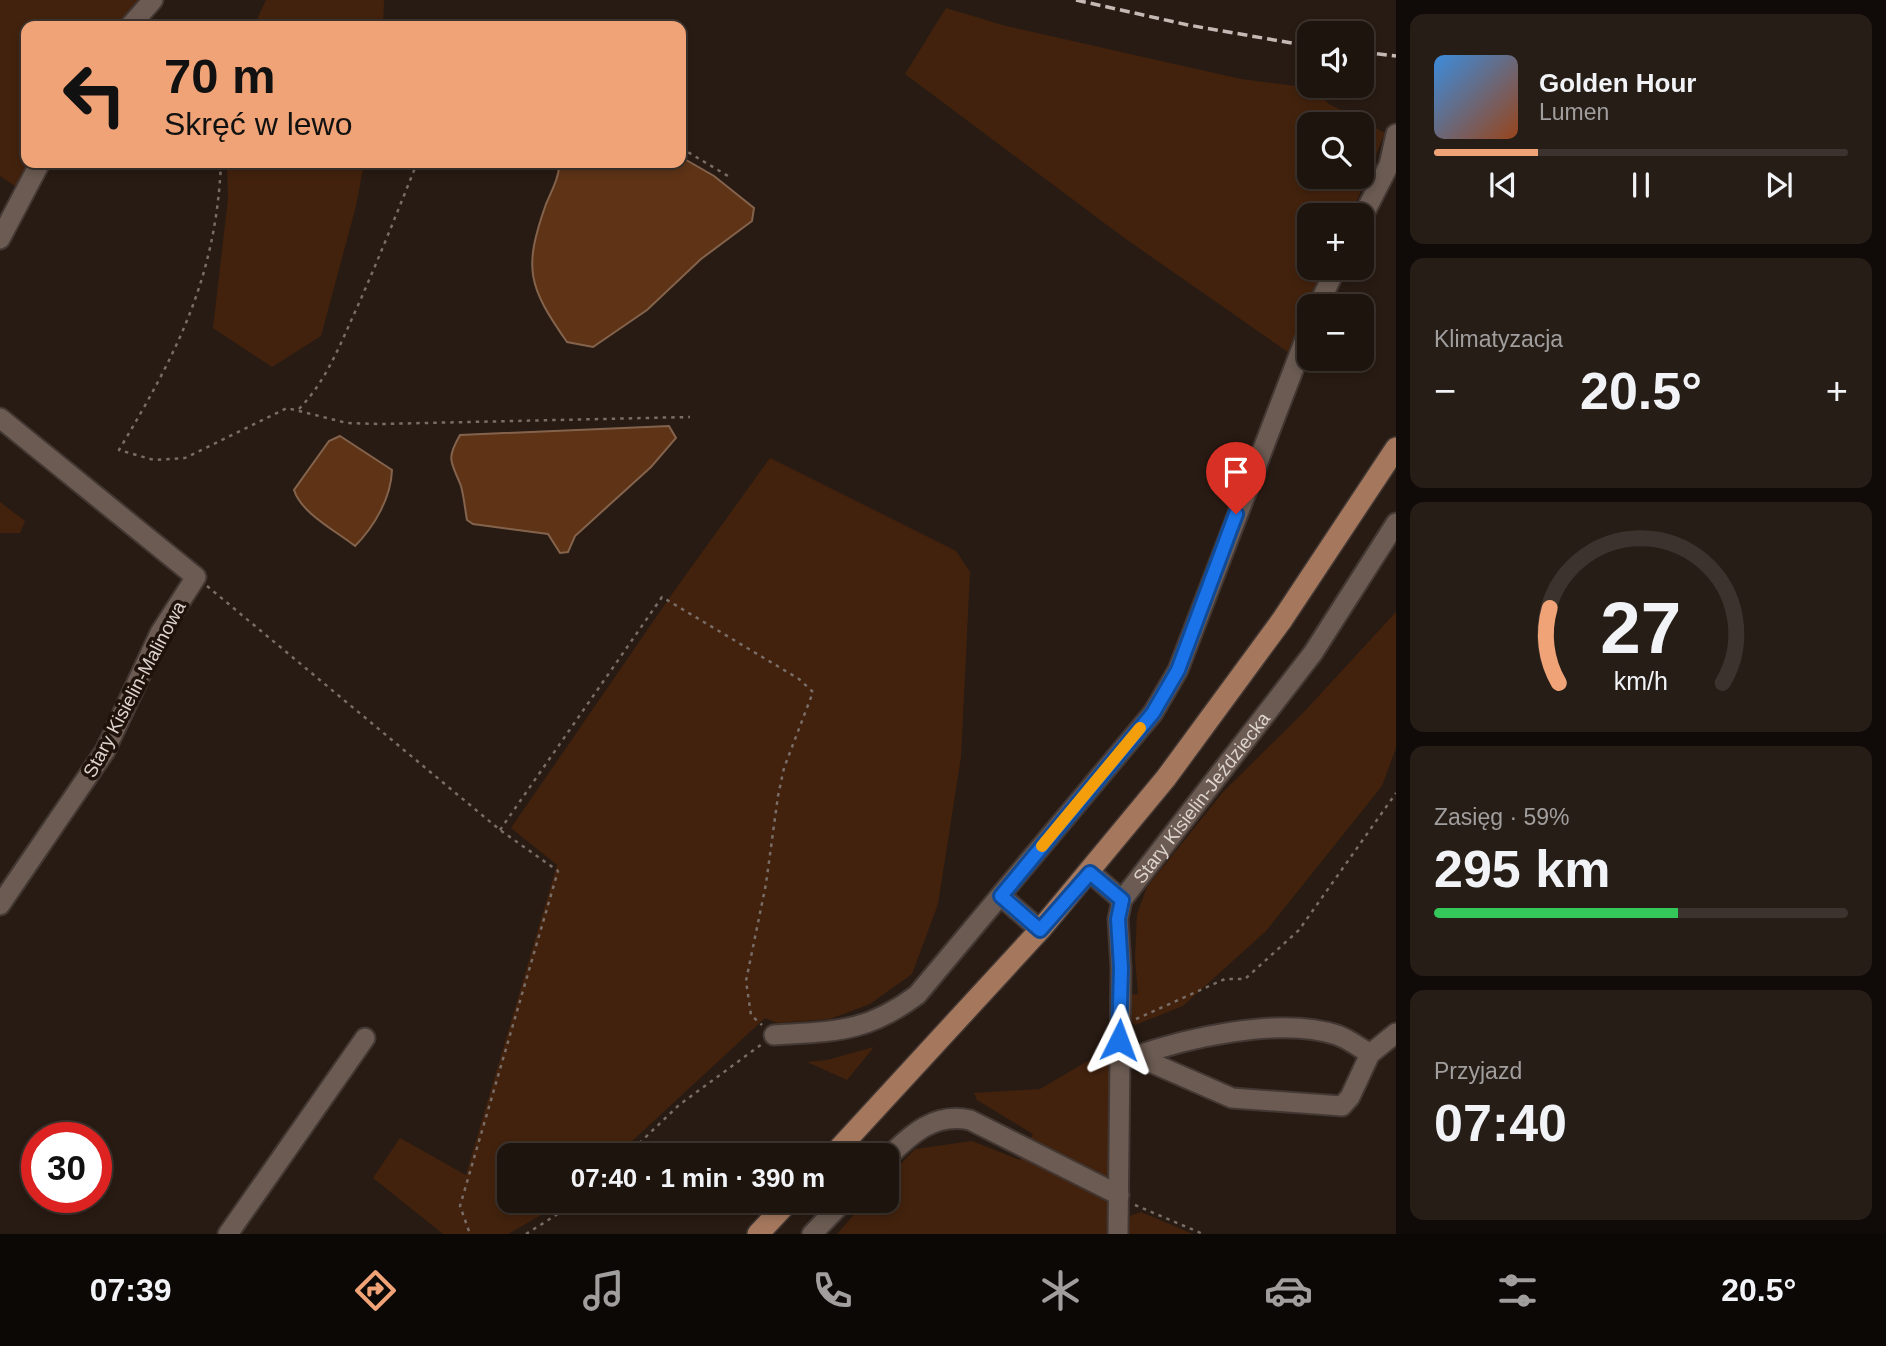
<!DOCTYPE html>
<html lang="pl">
<head>
<meta charset="utf-8">
<style>
  :root { --surface:#1e140e; --page:#261d17; --text:#f1f3f6; --muted:#a19e9e; --line:#3c332e; --accent:#efa376 }
  body { margin:0; font-family:Helvetica,sans-serif; background:var(--page); color:var(--text); height:100vh; display:flex; flex-direction:column; font-size:26px; white-space:nowrap }
  * { box-sizing:border-box; margin:0 }
  p { font-size:23px; color:var(--muted) }
  .icon { flex:none; width:38px; height:38px; fill:none; stroke:currentColor; stroke-width:2; stroke-linecap:round; stroke-linejoin:round }
  .map { position:relative; flex:1; overflow:hidden }
  .details { display:flex; flex-direction:column; gap:14px; padding:14px; background:#100b08; width:490px }
  .details>* { flex:none }
  .guide { position:absolute; left:21px; top:21px; width:665px; height:147px; border-radius:14px; box-shadow:0 4px 10px #0003,0 0 0 2px var(--line); background:#efa376; color:#111; overflow:hidden }
  .tools { position:absolute; left:1297px; top:21px; display:grid; gap:14px }
  .tools a { display:grid; place-items:center; width:77px; height:77px; border-radius:14px; background:var(--surface); box-shadow:0 4px 10px #0003,0 0 0 2px var(--line); font-size:35px }
  .speed { position:absolute; left:21px; top:1122px; display:flex; gap:14px; font-size:35px; font-weight:700; text-align:center }
  .speed>* { display:grid; place-content:center; width:91px; height:91px; border-radius:50%; background:var(--surface); box-shadow:0 4px 10px #0003,0 0 0 2px var(--line); line-height:1 }
  .speed .limit { border:10px solid #d22; background:#fff; color:#111 }
  .pin { position:absolute; display:grid; place-items:center; width:60px; height:60px; color:#fff; margin:-72px -30px; border-radius:50% 50% 50% 0; rotate:-45deg; box-shadow:0 0 7px #0007 }
  .pin .icon { rotate:45deg }
  .me { position:absolute; width:77px; margin:-38px; rotate:3deg; stroke-linejoin:round; filter:drop-shadow(0 0 5px #0008) }
  .turn { display:flex; align-items:center; gap:24px; height:147px; padding:0 28px; font-size:32px }
  .turn .icon { width:91px; height:91px; stroke-width:2.5 }
  .turn b { display:block; font-size:49px; line-height:60px }
  .big { font-size:52px; font-weight:700; line-height:1.1 }
  .details .widget { flex:1; display:flex; flex-direction:column; justify-content:center; gap:10px; min-width:0; padding:0 24px; border-radius:14px; background:var(--page) }
  .details .dial { align-items:center; gap:0 }
  .dial svg { height:182px; overflow:visible; fill:none; stroke:var(--line); stroke-width:7; stroke-linecap:round; text-anchor:middle }
  .dial text { fill:var(--text); stroke:none }
  .song { display:flex; align-items:center; gap:21px }
  .cover { width:84px; height:84px; border-radius:10px; background:linear-gradient(135deg,hsl(210 70% 55%),hsl(20 70% 35%)) }
  .played { height:7px; border-radius:4px; background:linear-gradient(90deg,var(--accent) 25%,var(--line) 25%) }
  .keys { display:flex; justify-content:space-around; direction:ltr }
  .heat { display:flex; justify-content:space-between; align-items:center; font-size:38px; direction:ltr }
  .charge { height:10px; border-radius:5px; background:linear-gradient(90deg,#34c759 59%,var(--line) 0) }
  .trip { position:absolute; left:497px; top:1143px; width:402px; height:70px; border-radius:14px; background:var(--surface); box-shadow:0 4px 10px #0003,0 0 0 2px var(--line); font-weight:700; line-height:70px; text-align:center }
  .dock { display:flex; height:112px; justify-content:space-around; align-items:center; background:#0c0806; color:var(--muted) }
  .dock .icon { width:49px; height:49px }
  .dock .active { color:var(--accent) }
  .dock b { font-size:32px; color:var(--text) }
  main { display:flex; flex:1; min-height:0 }
  .map>svg:first-child { display:block }
  .green { fill:#42220d; fill-rule:evenodd }
  .water { fill:#5e3316; stroke:#84634d; stroke-width:2 }
  .lines { fill:none; stroke-linecap:round; stroke-linejoin:round }
  .minor-casing { stroke:#423733; stroke-width:23 }
  .major-casing { stroke:#423733; stroke-width:24 }
  .path { stroke:#796d67; stroke-width:2.5; stroke-dasharray:3.5 5; stroke-linecap:butt }
  .minor { stroke:#6b5b52; stroke-width:19 }
  .major { stroke:#a5785d; stroke-width:21 }
  .rail { stroke:#c4b9b4; stroke-width:3.5; stroke-dasharray:10 5; stroke-linecap:butt }
  .route-casing { stroke:#114b97; stroke-width:18 }
  .route { stroke:#1a73e8; stroke-width:12 }
  .slow { stroke:#f59e0b; stroke-width:12 }
  .labels { text-anchor:middle; stroke-width:7; stroke-linejoin:round; paint-order:stroke }
  .street-label { font-size:19px; fill:#ddd3ce; stroke:#1f120b }
</style>
</head>
<body>
<main>
<div class="map">
<svg width="1396" height="1234" viewBox="0 0 1396 1234">
  <rect width="100%" height="100%" fill="#281b13"/>
  <path class="green" d="M0,0H148L121,26H26V163H42L27,194L0,176Z
    M266,0H384L383,26H254Z
    M946,8L1006,26L1241,79L1312,88L1329,104L1385,133L1351,215H1309V268H1329C1314,297 1305,325 1292,355L1123,237L905,74ZM1309,124H1362V177H1309Z
    M227,163H364L356,206L321,336L272,367L213,328L228,199Z
    M770,458L956,551L970,572L961,757L938,904L912,974L870,1004L830,1019L777,1023L765,1018L617,1155H509V1200L566,1201L508,1234H443L373,1178L400,1138L466,1175L557,865L511,828L672,594Z
    M0,502L25,521L20,533H0Z
    M1396,612V748L1382,786L1266,931L1183,1006L1135,1025L1125,1017V995L1138,994L1135,959L1137,914L1147,887L1223,792L1303,713Z
    M874,1047L847,1080L807,1062L827,1060Z
    M1110,1048L1113,1202L1111,1234H837L866,1201L887,1200V1178L915,1149L972,1141L1020,1160L1033,1134L977,1100L974,1093L1040,1089Z
    M1141,1212L1193,1234H1129L1130,1216Z"/>
  <path class="water" d="M681,157L714,176L754,208L752,221L701,259L647,310L593,347L567,342C528,286 523,269 546,204C551,192 560,176 559,163H681Z
    M669,426L676,438L651,467L575,536L568,552L560,553L548,534L473,524L467,520C465,509 464,497 461,486C452,462 445,461 460,435Z
    M340,436L392,470C391,498 374,527 355,546C336,531 301,513 294,490L329,441Z"/>
  <g class="lines">
    <defs>
      <g id="minor">
        <path d="M130,26L153,0"/>
        <path d="M1362,218L1389,165L1396,134"/>
        <path d="M0,239L40,163"/>
        <path d="M1318,306L1336,268"/>
        <path d="M0,418L196,577L160,633L105,751L0,905"/>
        <path d="M1091,873L1122,900"/>
        <path d="M1001,896L1040,930"/>
        <path d="M774,1035C835,1031 866,1033 917,995L1153,713L1178,670L1309,329"/>
        <path d="M1136,1056L1232,1098L1342,1106L1350,1097L1370,1054L1396,1033"/>
        <path d="M1130,1058C1185,1038 1281,1016 1337,1035C1349,1039 1360,1048 1370,1054"/>
        <path d="M887,1158C911,1134 935,1112 970,1120L1119,1195"/>
        <path d="M228,1234L365,1038"/>
        <path d="M812,1234L845,1200"/>
        <path id="s1" d="M1118,1234L1121,968L1118,919L1122,900L1313,653L1396,523"/>
      </g>
      <path id="major" d="M833,1155L1040,930L1166,778L1282,620L1396,448
        M758,1234L790,1200"/>
    </defs>
    <use href="#minor" class="minor-casing"/>
    <use href="#major" class="major-casing"/>
    <path class="path" d="M210,20L212,26
      M681,148L728,176
      M221,163C216,278 177,353 119,450L154,460L185,458L287,408L347,423L381,424L690,417
      M299,409C326,381 339,347 355,312C377,263 397,213 417,163
      M207,586L500,830L558,871L460,1206L470,1234
      M500,830L662,597L799,679L813,692L784,768L778,796L766,884L746,981L751,1015L762,1025
      M1136,1019L1225,979H1245L1299,930L1396,793
      M627,1155L679,1105L762,1044
      M1135,1205L1203,1234
      M526,1234L580,1200"/>
    <use href="#minor" class="minor"/>
    <use href="#major" class="major"/>
    <path class="rail" d="M1076,0L1188,25L1309,46
      M1362,52L1396,56"/>
  </g>
  <g class="lines">
    <defs>
      <path id="route" d="M1119,1040L1121,968L1118,919L1122,900L1090,873L1040,930L1001,896L1153,713L1178,670L1236,514"/>
    </defs>
    <use href="#route" class="route-casing"/>
    <use href="#route" class="route"/>
    <path class="slow" d="M1042,846L1140,728"/>
  </g>
  <g class="labels">
    <g class="street-label">
      <text transform="translate(134 689) rotate(-62)" y="7">Stary Kisielin-Malinowa</text>
      <text dy="7" stroke="none"><textPath href="#s1" startOffset="464">Stary Kisielin-Jeździecka</textPath></text>
    </g>
  </g>
</svg>
<div class="tools">
<a><svg class="icon" aria-label="sound" viewBox="0 0 24 24"><path d="M4 9h4l5-4v14l-5-4H4zM17 9q2 3 0 6"/></svg></a>
<a><svg class="icon" aria-label="search" viewBox="0 0 24 24"><circle cx="10" cy="10" r="6"/><path d="M15 15l6 6"/></svg></a>
<a>+</a>
<a>−</a>
</div>
<div class="speed"><div class="limit">30</div></div>
<div class="pin" style="left:1236px;top:514px;background:#d93025"><svg class="icon" aria-label="arrive" viewBox="0 0 24 24"><path d="M6 21V4h12l-3 4 3 4H6"/></svg></div>
<svg class="me" style="left:1119px;top:1040px" viewBox="-20 -20 40 40"><path d="M0-17L14 15 0 8-14 15z" fill="#1a73e8" stroke="#fff" stroke-width="4"/></svg>
<div class="trip">07:40 · 1 min · 390 m</div>
<div class="guide">
<div class="turn"><svg class="icon" aria-label="left" viewBox="0 0 24 24"><path d="M17 20v-9H6M10 6l-5 5 5 5"/></svg><div><b>70 m</b>Skręć w lewo</div></div>
</div>
</div>
<section class="details">
<div class="widget">
<div class="song"><i class="cover"></i><div><b>Golden Hour</b><p>Lumen</p></div></div>
<div class="played"></div>
<div class="keys"><svg class="icon" aria-label="previous" viewBox="0 0 24 24"><path d="M18 5L8 12l10 7zM5 5v14"/></svg><svg class="icon" aria-label="pause" viewBox="0 0 24 24"><path d="M8 5v14M16 5v14"/></svg><svg class="icon" aria-label="next" viewBox="0 0 24 24"><path d="M6 5l10 7-10 7zM19 5v14"/></svg></div>
</div>
<div class="widget"><p>Klimatyzacja</p>
<div class="heat"><a>−</a><b class="big">20.5°</b><a>+</a></div>
</div>
<div class="widget dial"><svg viewBox="0 0 100 80">
<path d="M14 69A42 42 0 1 1 86 69"/>
<path d="M14 69A42 42 0 0 1 10 36" stroke="#efa376"/>
<text x="50" y="56" font-size="32" font-weight="700">27</text>
<text x="50" y="72" font-size="11">km/h</text>
</svg></div>
<div class="widget"><p>Zasięg · 59%</p><b class="big">295 km</b><div class="charge"></div></div>
<div class="widget"><p>Przyjazd</p><b class="big">07:40</b></div>
</section>
</main>
<nav class="dock">
<b>07:39</b>
<svg class="icon active" aria-label="directions" viewBox="0 0 24 24"><path d="M12 3l9 9-9 9-9-9zM9 14v-3h6M13 9l2 2-2 2"/></svg>
<svg class="icon" aria-label="music" viewBox="0 0 24 24"><path d="M9 18V5l10-2v13"/><circle cx="6" cy="18" r="3"/><circle cx="16" cy="16" r="3"/></svg>
<svg class="icon" aria-label="phone" viewBox="0 0 24 24"><path d="M5 4h4l2 5-3 2q2 4 5 5l2-3 5 2v4C11 20 4 13 5 4z"/></svg>
<svg class="icon" aria-label="climate" viewBox="0 0 24 24"><path d="M12 3v18M4 7l16 10M4 17L20 7"/></svg>
<svg class="icon" aria-label="car" viewBox="0 0 24 24"><path d="M5 17H2v-5l4-1 3-4h7l3 4 3 1v5h-3M9 17h6M6 11h13"/><circle cx="7" cy="17" r="2"/><circle cx="17" cy="17" r="2"/></svg>
<svg class="icon" aria-label="filters" viewBox="0 0 24 24"><path d="M4 7h16M4 17h16"/><circle cx="9" cy="7" r="2"/><circle cx="15" cy="17" r="2"/></svg>
<b>20.5°</b>
</nav>
</body>
</html>
